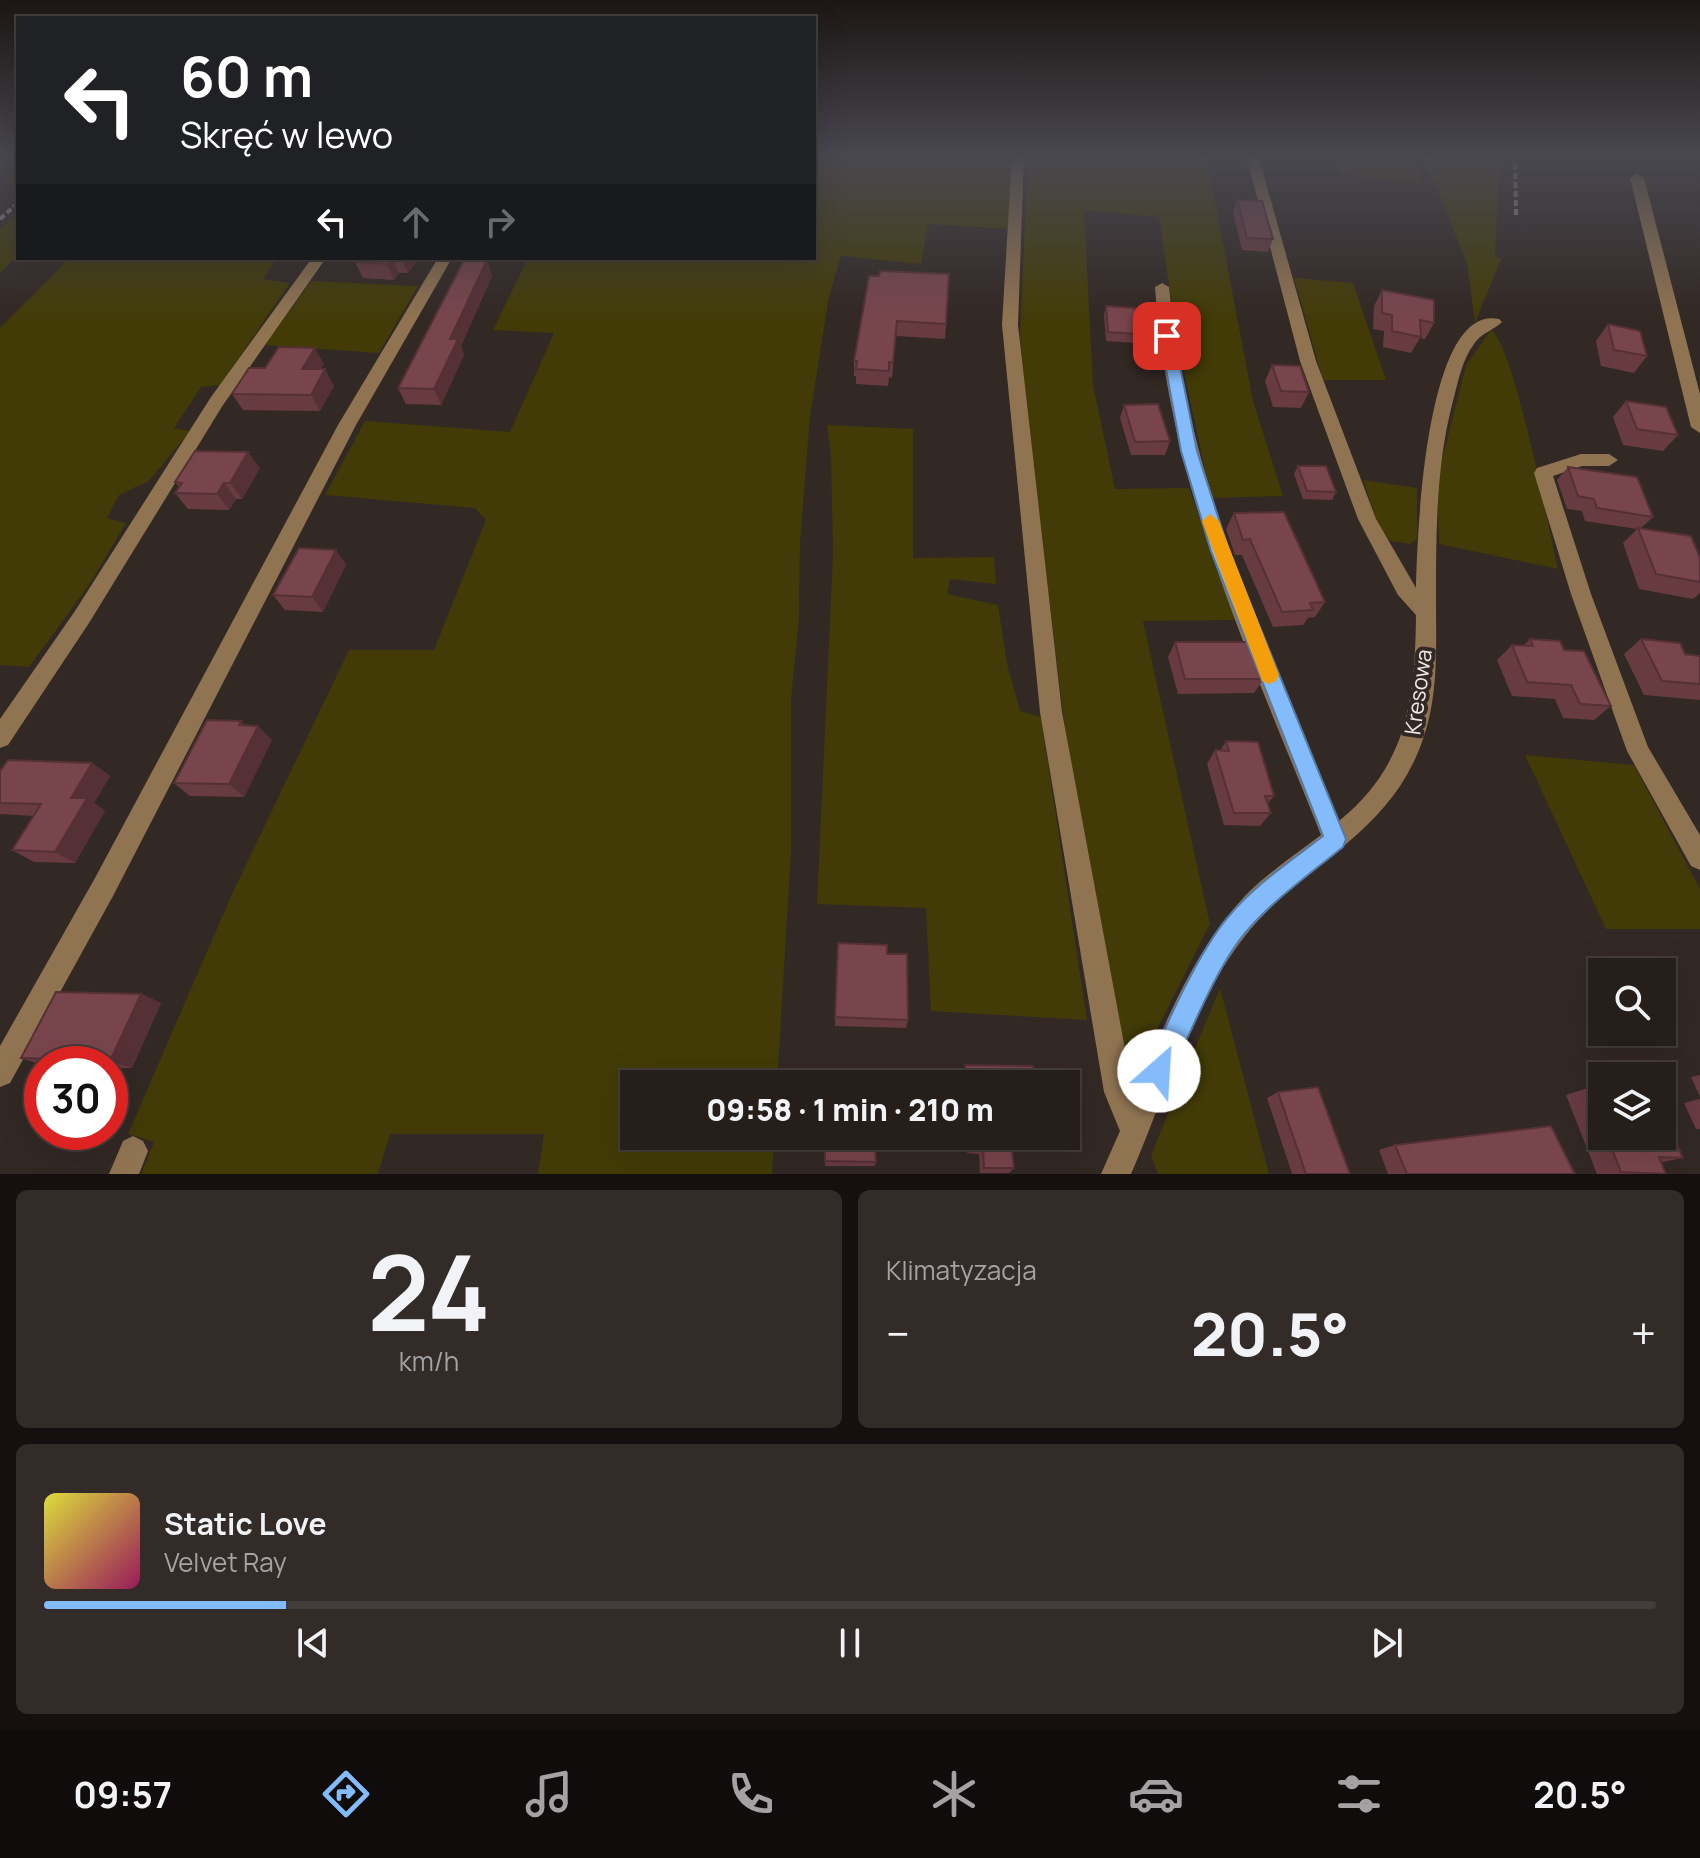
<!DOCTYPE html>
<html lang="pl">
<head>
<meta charset="utf-8">
<style>
  :root { --surface:#261e1b; --page:#322b28; --text:#f1f3f6; --muted:#a4a2a3; --line:#423c3a; --accent:#84bcfb }
  body { margin:0; font-family:Manrope,sans-serif; background:var(--page); color:var(--text); height:100vh; display:flex; flex-direction:column; font-size:30px; white-space:nowrap }
  * { box-sizing:border-box; margin:0 }
  p { font-size:26px; color:var(--muted) }
  .icon { flex:none; width:44px; height:44px; fill:none; stroke:currentColor; stroke-width:2; stroke-linecap:round; stroke-linejoin:round }
  .map { position:relative; height:1174px; overflow:hidden }
  .details { display:flex; flex-direction:column; gap:16px; padding:16px; background:#15100f; flex:1 }
  .details>* { flex:none }
  .top-card { position:absolute; left:16px; top:16px; width:800px; height:244px; border-radius:0px; box-shadow:0 8px 32px #0002,0 0 0 2px var(--line); background:#202124; color:#fff; overflow:hidden }
  .fabs { position:absolute; left:1588px; top:958px; display:grid; gap:16px }
  .fabs a { display:grid; place-items:center; width:88px; height:88px; border-radius:0px; background:var(--surface); box-shadow:0 8px 32px #0002,0 0 0 2px var(--line); font-size:40px }
  .speed { position:absolute; left:24px; top:1046px; display:flex; gap:16px; font-size:40px; font-weight:700; text-align:center }
  .speed>* { display:grid; place-content:center; width:104px; height:104px; border-radius:50%; background:var(--surface); box-shadow:0 8px 32px #0002,0 0 0 2px var(--line); line-height:1 }
  .speed .limit { border:12px solid #d22; background:#fff; color:#111 }
  .pin { position:absolute; display:grid; place-items:center; width:68px; height:68px; color:#fff; margin:-34px; border-radius:16px; box-shadow:0 4px 12px #0006 }
  .me { position:absolute; width:88px; margin:-44px; rotate:26deg; stroke-linejoin:round; filter:drop-shadow(0 0 6px #0008) }
  .turn { display:flex; align-items:center; gap:28px; height:168px; padding:0 32px; font-size:36px }
  .turn .icon { width:104px; height:104px; stroke-width:2.5 }
  .turn b { display:block; font-size:56px; line-height:68px }
  .lanes { display:flex; align-items:center; height:76px; padding:0 32px; background:#0003; justify-content:center; gap:40px; direction:ltr }
  .lanes .off { opacity:.35 }
  .big { font-size:60px; font-weight:800; line-height:1.1 }
  .details .widget { flex:1; display:flex; flex-direction:column; justify-content:center; gap:12px; min-width:0; padding:0 28px; border-radius:12px; background:var(--page) }
  .details .dial { align-items:center; gap:0 }
  .dial b { font-size:104px; line-height:1 }
  .song { display:flex; align-items:center; gap:24px }
  .cover { width:96px; height:96px; border-radius:12px; background:linear-gradient(135deg,hsl(60 70% 55%),hsl(330 70% 35%)) }
  .played { height:8px; border-radius:4px; background:linear-gradient(90deg,var(--accent) 15%,var(--line) 15%) }
  .keys { display:flex; justify-content:space-around; direction:ltr }
  .heat { display:flex; justify-content:space-between; align-items:center; font-size:44px; direction:ltr }
  .details .tiles { flex:1; display:grid; gap:16px; grid-template-columns:1fr 1fr }
  .widget:last-child { grid-column:span 2 }
  .trip { position:absolute; left:620px; top:1070px; width:460px; height:80px; border-radius:0px; background:var(--surface); box-shadow:0 8px 32px #0002,0 0 0 2px var(--line); font-weight:800; line-height:80px; text-align:center }
  .menu { display:flex; height:128px; justify-content:space-around; align-items:center; background:#0f0c0b; color:var(--muted) }
  .menu .icon { width:56px; height:56px }
  .menu .on { color:var(--accent) }
  .menu b { font-size:36px; color:var(--text) }
  .map>svg:first-child { display:block }
  .green { fill:#423b07 }
  .lines { fill:none; stroke-linecap:round; stroke-linejoin:round }
  .path { stroke:#99918e; stroke-width:4; stroke-dasharray:6 3; stroke-linecap:butt }
  .minor { fill:#907452; fill-rule:evenodd }
  .wall { fill:#683b41 }
  .shaded-wall { fill:#553035 }
  .building { fill:#79454c; stroke:#553035; stroke-width:2 }
  .route { fill:#84bcfb; stroke:#567aa3; stroke-width:2 }
  .slow { fill:#f59e0b }
  .labels { text-anchor:middle; stroke-width:8; stroke-linejoin:round; paint-order:stroke }
  .street-label { font-size:22px; fill:#efe8e5; stroke:#322824 }
</style>
</head>
<body>
<div class="map">
<svg width="1700" height="1174" viewBox="0 0 1700 1174">
  <rect width="100%" height="100%" fill="#322824"/>
  <path class="green" d="M814,155H1012L1008,229L928,224L921,264L841,256L829,296L810,416L800,543L799,617L791,700V851L777,1084H634V1136H774L772,1174H538L544,1134H390L378,1174H141L154,1142L128,1134L232,894L349,650H434L486,520L475,508L325,495L365,421L510,432L554,333L493,330L528,258H814Z
    M1019,155H1206L1253,401L1283,496L1211,498L1178,344L1159,217L1084,210L1093,385L1115,489L1189,488L1236,620L1143,621L1210,924L1128,1087L1066,737L1023,383L1020,335L1028,156Z
    M1332,155H1413L1422,184L1339,174Z
    M1423,155H1500L1495,256L1501,259L1475,323L1467,263Z
    M18,212V256L0,273V228Z
    M70,258H277L263,279L290,283L220,385L201,387L174,428L190,431L149,481L119,495L107,518L126,523L89,585L29,667L0,665V328Z
    M1294,278L1353,283L1386,380H1323Z
    M311,281L418,286L379,353L265,345Z
    M1491,330C1515,347 1549,530 1558,569L1439,544L1437,480L1466,365Z
    M827,425L913,429V558L994,557L996,584L950,579L947,594L998,605L1007,664L1020,711L1041,717L1087,1020L931,1011L926,908L817,904L833,554L831,456Z
    M1363,480L1417,488V539L1410,544L1391,541L1380,531Z
    M1525,755L1634,765L1700,889V929H1606Z
    M1220,988L1269,1174H1158L1151,1155Z"/>
  <g class="lines">
    <path class="path" d="M1515,155L1516,217
      M0,219L18,203"/>
    <path class="minor" d="M1012,155H1024L1018,325L1062,712L1134,1097C1163,1028 1192,953 1244,897C1267,873 1295,855 1321,835C1249,654 1169,485 1155,287L1162,283L1169,287C1187,480 1266,644 1339,821C1408,765 1415,699 1416,615L1398,595L1358,519L1300,361L1246,155H1258L1316,361L1376,519L1416,588C1417,544 1424,302 1499,319L1502,322C1494,330 1481,333 1474,344C1462,360 1458,382 1453,401C1436,465 1436,532 1436,599C1436,647 1439,696 1422,742C1388,837 1304,862 1245,936C1191,1004 1165,1096 1131,1174H1101L1120,1131L1104,1092L1040,712L1002,325Z
      M1637,174L1644,178L1700,394V433L1691,427L1630,178Z
      M312,258H326L223,405L89,623L8,745L0,748V719L75,611L211,397Z
      M438,258H452L356,425L113,896L10,1083L0,1087V1046L95,878L338,425Z
      M1581,454H1609L1618,460L1609,466H1582L1553,476L1591,594L1648,747L1700,835V870L1691,866L1627,751L1571,594L1534,473L1537,468Z
      M133,1136L143,1141L148,1151L139,1174H109L123,1141Z"/>
  </g>
  <path class="wall" d="M1237,200L1273,239L1268,252L1242,250L1233,212Z
    M359,258H419L408,273H399L394,280L363,278L355,262Z
    M487,260L492,276L461,346L464,355L441,405L406,404L398,388Z
    M869,276L946,324L945,339L896,336L892,378L889,377L888,386L856,384V376H854V361Z
    M1382,290L1434,323L1425,339L1420,338L1411,353L1383,347L1384,331L1373,329L1374,306Z
    M1106,306L1138,334L1136,343L1106,341L1104,315Z
    M1608,324L1647,356L1634,373L1601,366L1596,341Z
    M324,364L320,369L334,386L320,411L243,410L232,394L265,368Z
    M1272,365L1309,392L1301,408L1273,407L1265,381Z
    M1626,401L1678,435L1663,451L1623,445L1613,417Z
    M1124,405L1170,441L1165,455H1131L1120,418Z
    M1298,466L1336,492L1332,500L1303,499L1294,474Z
    M1568,467L1653,517L1641,528L1700,558V593L1693,599L1639,589L1623,543L1637,529L1585,521L1582,511L1567,509L1557,480Z
    M260,468L242,499H236L229,510L188,509L175,493L179,487L175,482Z
    M1234,513L1325,602L1315,617L1308,618L1303,625L1273,627L1242,555H1235L1226,529Z
    M336,550L346,565L323,612L285,610L273,595Z
    M1530,639L1564,650L1611,706L1594,720L1563,718L1555,699L1512,696L1497,660L1512,645L1523,646Z
    M1641,639L1685,654L1700,656V700L1644,695L1624,654Z
    M1175,642L1264,679L1254,693L1178,694L1168,657Z
    M246,725L272,740L244,797L190,796L174,783Z
    M1226,741L1274,796L1268,803L1271,813L1260,826L1224,825L1207,764L1215,750L1220,751Z
    M92,763L110,776L94,803L105,811L75,863L34,862L12,850L34,816L0,814V771Z
    M887,954L908,1020L906,1028L835,1026V1017Z
    M141,994L161,1003L132,1068H110V1064L42,1065L21,1058Z
    M965,1065L1035,1084H962V1073Z
    M1700,1075V1097L1691,1077Z
    M1588,1088L1602,1089V1136H1662L1683,1158L1662,1162L1666,1174H1597L1566,1095Z
    M1278,1092L1350,1174H1292L1267,1098Z
    M1700,1099V1129H1696L1684,1103Z
    M966,1136H1041L1042,1142L1036,1147H1012L1014,1168L1009,1173H980L979,1154L967,1153Z
    M1395,1145L1575,1174H1388L1379,1150Z
    M825,1161L876,1162L875,1166H825Z"/>
  <path class="shaded-wall" d="M391,258H392L399,273L394,280L387,264Z
    M401,258H419L408,273Z
    M487,260L492,276L461,346L464,355L441,405L434,389L450,339Z
    M315,348L324,364L311,385L302,369Z
    M325,369L334,386L320,411L311,395Z
    M248,452L260,468L242,499L230,483Z
    M224,483L236,499L229,510L217,494Z
    M336,550L346,565L323,612L312,597Z
    M241,721L254,734L258,726L272,740L244,797L229,784L239,725Z
    M92,763L110,776L94,803L105,811L75,863L55,852L71,798Z
    M141,994L161,1003L132,1068L110,1061Z"/>
  <path class="building" d="M1237,200L1262,201L1273,239L1247,238Z
    M359,258H391L387,264L355,262Z
    M465,258H483L487,260L450,339H458L434,389L398,388Z
    M880,271L949,274L946,324L897,321L893,363L889,362V371L856,369L857,361H854L869,276H879Z
    M1382,290L1434,300V323L1420,320L1421,337L1392,331V315L1382,313Z
    M1106,306L1135,308L1138,334L1108,332Z
    M1608,324L1640,331L1647,356L1614,350Z
    M279,347L315,348L302,369H325L311,395L232,394L249,368H265Z
    M1272,365L1300,366L1309,392L1281,391Z
    M1626,401L1666,407L1678,435L1637,429Z
    M1158,404L1170,441L1135,442L1124,405Z
    M195,451L248,452L230,483H224L217,494L175,493L182,483L175,482Z
    M1298,466H1326L1336,492L1307,491Z
    M1568,467L1637,477L1653,517L1597,508L1594,499L1578,496Z
    M1284,512L1325,602L1310,603L1313,610L1282,612L1250,539L1243,540L1234,513Z
    M1638,528L1691,536L1700,558V582L1656,574Z
    M299,548L336,550L312,597L273,595Z
    M1530,639L1560,641L1564,650L1584,651L1611,706L1580,704L1571,685L1527,682L1512,645L1533,646Z
    M1641,639L1680,643L1685,654L1700,656V684L1662,681Z
    M1175,642H1251L1264,679H1185Z
    M207,720L241,721L239,725L258,726L229,784L174,783Z
    M1226,741L1258,742L1274,796H1265L1271,813H1234L1215,750L1229,751Z
    M8,760L92,763L71,798H87L55,852L12,850L41,804L0,803V771Z
    M838,943L887,945V954H907L908,1020L835,1017Z
    M56,992L141,994L110,1061L21,1058Z
    M965,1065L1033,1066L1035,1084H966Z
    M1318,1087L1350,1174H1306L1278,1092Z
    M1588,1088L1602,1089V1124Z
    M1662,1110L1683,1158L1659,1157L1666,1174L1621,1172L1607,1136H1662Z
    M1551,1126L1575,1174H1407L1395,1145Z
    M825,1136H875L876,1162L825,1161Z
    M970,1136H1041L1042,1142H1011L1014,1168H984L983,1149L970,1148Z"/>
  <linearGradient id="sky" x2="0" y2="1"><stop stop-color="#1c1614"/><stop offset="0.49" stop-color="#494850"/><stop offset="1" stop-color="#494850" stop-opacity="0"/></linearGradient>
  <rect width="1700" height="319" fill="url(#sky)"/>
  <path class="route" d="M1167,332L1174,336L1197,451L1229,551L1346,839L1343,847C1310,874 1273,900 1246,932C1216,967 1189,1037 1168,1080L1159,1083L1150,1080L1147,1071C1164,1028 1199,951 1228,917C1254,885 1291,861 1323,836L1211,551L1181,451L1160,336Z"/>
  <path class="slow" d="M1210,514L1219,521L1279,675L1276,681L1269,684L1262,681L1260,675L1202,521Z"/>
  <g class="labels">
    <g class="street-label">
      <text transform="translate(1418 692) rotate(-82)" y="8">Kresowa</text>
    </g>
  </g>
</svg>
<div class="fabs">
<a><svg class="icon" aria-label="search" viewBox="0 0 24 24"><circle cx="10" cy="10" r="6"/><path d="M15 15l6 6"/></svg></a>
<a><svg class="icon" aria-label="layers" viewBox="0 0 24 24"><path d="M12 4l9 5-9 5-9-5zM3 14l9 5 9-5"/></svg></a>
</div>
<div class="speed"><div class="limit">30</div></div>
<div class="pin" style="left:1167px;top:336px;background:#d93025"><svg class="icon" aria-label="arrive" viewBox="0 0 24 24"><path d="M6 21V4h12l-3 4 3 4H6"/></svg></div>
<svg class="me" style="left:1159px;top:1071px" viewBox="-20 -20 40 40"><circle r="19" fill="#fff"/><path d="M0-13L10 11 0 6-10 11z" fill="#84bcfb"/></svg>
<div class="trip">09:58 · 1 min · 210 m</div>
<div class="top-card">
<div class="turn"><svg class="icon" aria-label="left" viewBox="0 0 24 24"><path d="M17 20v-9H6M10 6l-5 5 5 5"/></svg><div><b>60 m</b>Skręć w lewo</div></div>
<div class="lanes"><svg class="icon" aria-label="left" viewBox="0 0 24 24"><path d="M17 20v-9H6M10 6l-5 5 5 5"/></svg><svg class="icon off" aria-label="ahead" viewBox="0 0 24 24"><path d="M12 20V5M6 11l6-6 6 6"/></svg><svg class="icon off" aria-label="right" viewBox="0 0 24 24"><path d="M7 20v-9h11M14 6l5 5-5 5"/></svg></div>
</div>
</div>
<section class="details">
<div class="tiles">
<div class="widget dial"><b>24</b><p>km/h</p></div>
<div class="widget"><p>Klimatyzacja</p>
<div class="heat"><a>−</a><b class="big">20.5°</b><a>+</a></div>
</div>
<div class="widget">
<div class="song"><i class="cover"></i><div><b>Static Love</b><p>Velvet Ray</p></div></div>
<div class="played"></div>
<div class="keys"><svg class="icon" aria-label="previous" viewBox="0 0 24 24"><path d="M18 5L8 12l10 7zM5 5v14"/></svg><svg class="icon" aria-label="pause" viewBox="0 0 24 24"><path d="M8 5v14M16 5v14"/></svg><svg class="icon" aria-label="next" viewBox="0 0 24 24"><path d="M6 5l10 7-10 7zM19 5v14"/></svg></div>
</div>
</div>
</section>
<nav class="menu">
<b>09:57</b>
<svg class="icon on" aria-label="directions" viewBox="0 0 24 24"><path d="M12 3l9 9-9 9-9-9zM9 14v-3h6M13 9l2 2-2 2"/></svg>
<svg class="icon" aria-label="music" viewBox="0 0 24 24"><path d="M9 18V5l10-2v13"/><circle cx="6" cy="18" r="3"/><circle cx="16" cy="16" r="3"/></svg>
<svg class="icon" aria-label="phone" viewBox="0 0 24 24"><path d="M5 4h4l2 5-3 2q2 4 5 5l2-3 5 2v4C11 20 4 13 5 4z"/></svg>
<svg class="icon" aria-label="climate" viewBox="0 0 24 24"><path d="M12 3v18M4 7l16 10M4 17L20 7"/></svg>
<svg class="icon" aria-label="car" viewBox="0 0 24 24"><path d="M5 17H2v-5l4-1 3-4h7l3 4 3 1v5h-3M9 17h6M6 11h13"/><circle cx="7" cy="17" r="2"/><circle cx="17" cy="17" r="2"/></svg>
<svg class="icon" aria-label="filters" viewBox="0 0 24 24"><path d="M4 7h16M4 17h16"/><circle cx="9" cy="7" r="2"/><circle cx="15" cy="17" r="2"/></svg>
<b>20.5°</b>
</nav>
</body>
</html>
